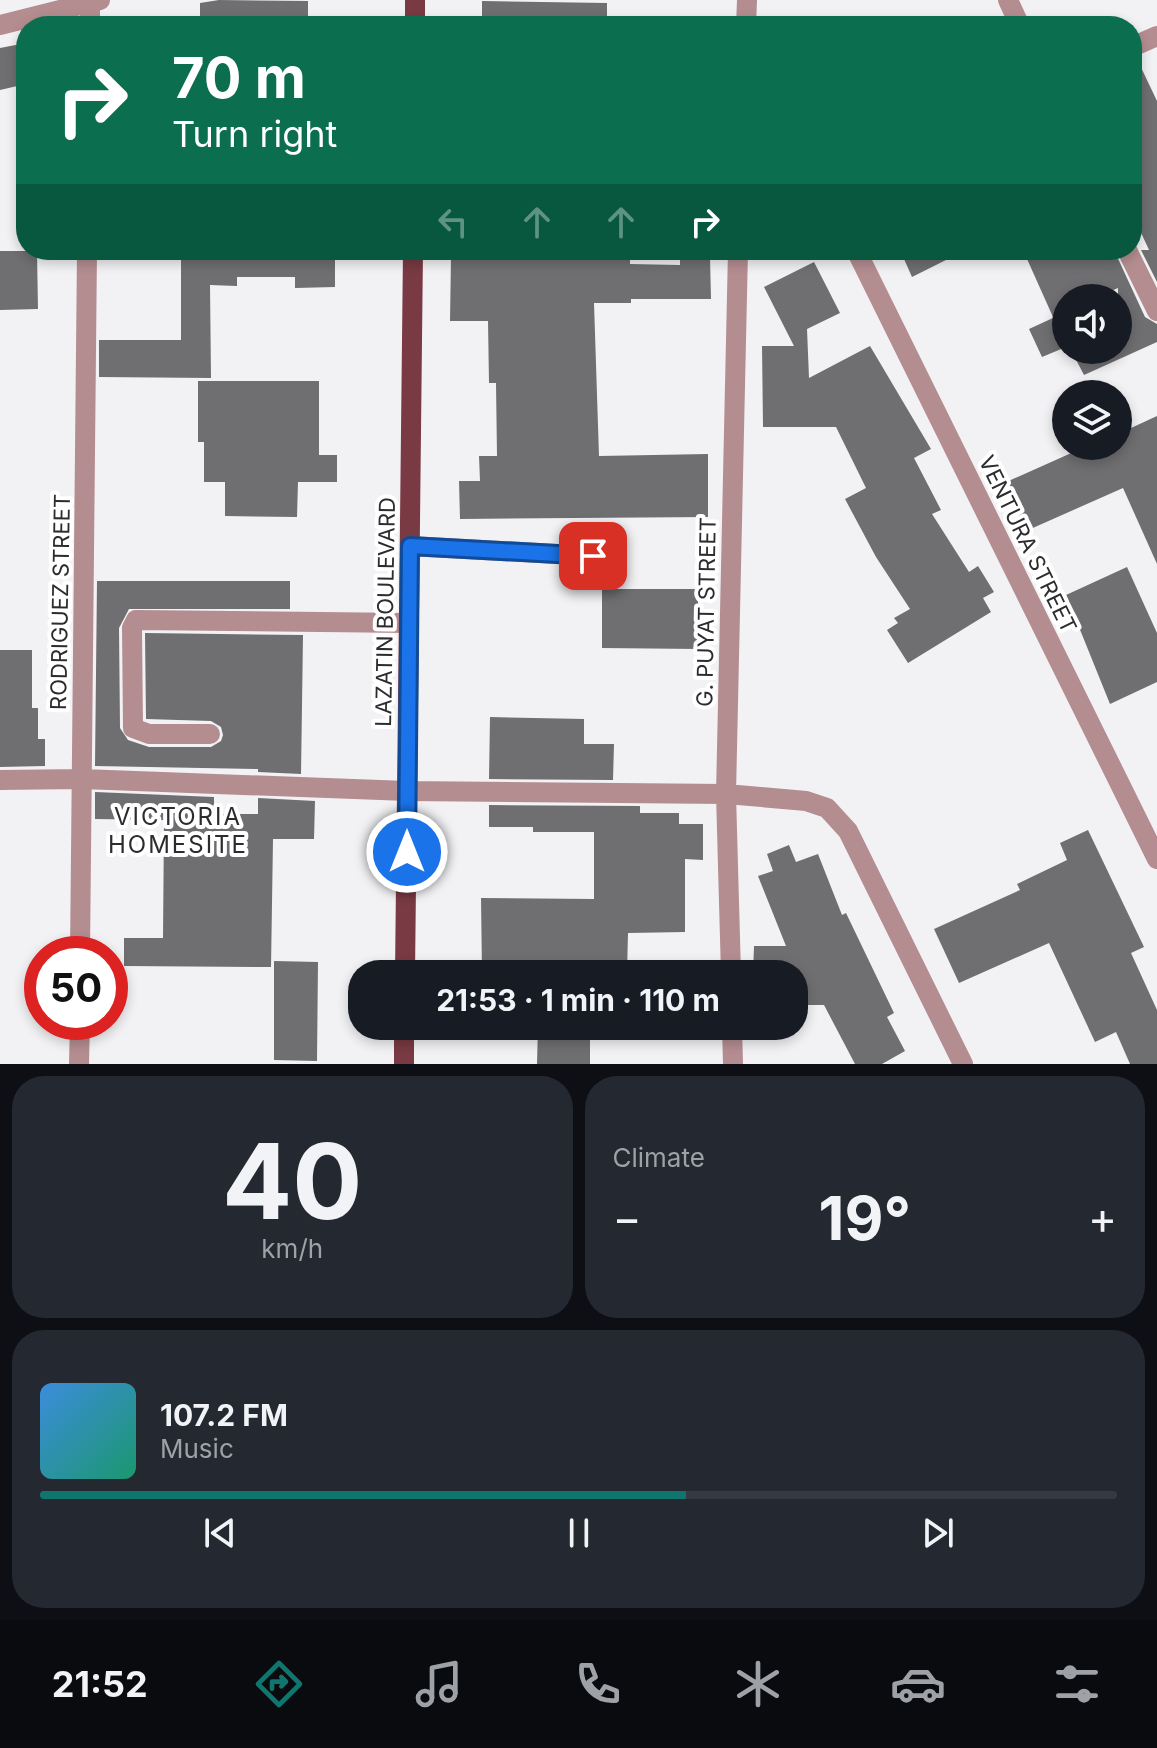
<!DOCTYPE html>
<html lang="en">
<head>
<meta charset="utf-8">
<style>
  :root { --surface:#171b24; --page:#242831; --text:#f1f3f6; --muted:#9ea1a6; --line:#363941; --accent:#0f766e }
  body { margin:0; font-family:Inter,sans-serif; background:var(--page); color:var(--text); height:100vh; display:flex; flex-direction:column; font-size:30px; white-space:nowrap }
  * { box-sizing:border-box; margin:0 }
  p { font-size:26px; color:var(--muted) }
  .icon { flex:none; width:44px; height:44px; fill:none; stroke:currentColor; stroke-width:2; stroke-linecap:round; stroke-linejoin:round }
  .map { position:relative; height:1064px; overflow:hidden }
  .side { display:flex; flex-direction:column; gap:12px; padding:12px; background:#0d0f14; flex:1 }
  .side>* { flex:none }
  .guide { position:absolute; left:16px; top:16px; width:1126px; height:244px; border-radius:32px; box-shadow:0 4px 12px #0003; background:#0b6e4f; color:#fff; overflow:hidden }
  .controls { position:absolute; left:1052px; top:284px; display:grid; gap:16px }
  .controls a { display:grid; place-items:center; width:80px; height:80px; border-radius:50%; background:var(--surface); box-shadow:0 4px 12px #0003; font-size:40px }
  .speed { position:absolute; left:24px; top:936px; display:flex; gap:16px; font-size:40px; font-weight:700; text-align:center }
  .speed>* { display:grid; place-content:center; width:104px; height:104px; border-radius:50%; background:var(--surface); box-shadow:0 4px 12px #0003; line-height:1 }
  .speed .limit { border:12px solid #d22; background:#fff; color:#111 }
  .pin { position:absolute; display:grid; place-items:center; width:68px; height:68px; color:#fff; margin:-34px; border-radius:16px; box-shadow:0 4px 12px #0006 }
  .me { position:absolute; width:88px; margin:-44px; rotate:0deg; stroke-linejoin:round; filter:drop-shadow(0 0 6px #0008) }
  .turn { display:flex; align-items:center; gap:28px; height:168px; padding:0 24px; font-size:36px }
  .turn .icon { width:104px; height:104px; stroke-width:2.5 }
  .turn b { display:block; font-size:56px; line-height:68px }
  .lanes { display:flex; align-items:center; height:76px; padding:0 24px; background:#0003; justify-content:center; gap:40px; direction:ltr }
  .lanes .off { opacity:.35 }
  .big { font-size:60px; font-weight:700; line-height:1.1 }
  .side .widget { flex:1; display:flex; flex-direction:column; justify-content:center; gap:12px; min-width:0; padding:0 28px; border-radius:32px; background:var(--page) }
  .side .dial { align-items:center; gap:0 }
  .dial b { font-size:104px; line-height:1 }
  .song { display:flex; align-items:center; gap:24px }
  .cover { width:96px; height:96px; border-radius:12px; background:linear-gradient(135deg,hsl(210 70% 55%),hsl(160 70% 35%)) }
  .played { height:8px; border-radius:4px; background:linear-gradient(90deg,var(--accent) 60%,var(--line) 60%) }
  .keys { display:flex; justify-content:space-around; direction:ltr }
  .heat { display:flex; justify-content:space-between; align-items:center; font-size:44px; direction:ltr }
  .side .tiles { flex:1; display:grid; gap:12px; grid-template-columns:1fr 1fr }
  .widget:last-child { grid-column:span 2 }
  .trip { position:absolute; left:348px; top:960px; width:460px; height:80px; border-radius:32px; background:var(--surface); box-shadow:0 4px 12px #0003; font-weight:700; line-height:80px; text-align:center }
  .dock { display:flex; height:128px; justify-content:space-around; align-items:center; background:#090b0e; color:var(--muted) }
  .dock .icon { width:56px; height:56px }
  .dock .on { color:var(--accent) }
  .dock b { font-size:36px; color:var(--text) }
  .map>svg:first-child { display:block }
  .building { fill:#6f6e70 }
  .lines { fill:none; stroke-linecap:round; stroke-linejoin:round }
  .minor { stroke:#b48d91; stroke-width:20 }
  .major { stroke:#793a43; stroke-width:20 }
  .route-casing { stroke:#114b97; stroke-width:20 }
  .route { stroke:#1a73e8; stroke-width:14 }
  .labels { text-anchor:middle; stroke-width:8; stroke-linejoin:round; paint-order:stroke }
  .street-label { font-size:22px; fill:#2b2c2d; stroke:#fff }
  .neighbourhood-label { font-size:24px; letter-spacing:2px; fill:#2b2c2d; stroke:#fff }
</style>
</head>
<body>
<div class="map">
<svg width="1157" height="1064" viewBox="0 0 1157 1064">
  <rect width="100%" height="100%" fill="#f2f2f5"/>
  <path class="building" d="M219,0L308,1V26H200V3Z
    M482,1L607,3V26H482Z
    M26,43V84L0,90V48Z
    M1137,59L1157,101V282L1141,250H1149L1132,213V136L1142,131L1132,108V60Z
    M489,250H612V256H630V264L680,265V257H710L711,299H631V303H594L599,456L708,454V517L460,519L459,481H480L479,456H497L496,383H489L488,321H450L451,257H488Z
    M900,250H966L912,277Z
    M1023,250H1114L1145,317L1157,324V342L1084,375L1071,350H1118V288L1095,298H1066V311L1053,317Z
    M0,251H37L38,309L0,310Z
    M335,251V287L295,288V277H237V286L210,285L211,378L99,377V340H181V252Z
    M814,262L840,313L807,329L809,378L870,346L931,449L914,458L941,510L932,514L969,572L978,566L994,592L983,598L991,612L908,663L887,630L898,623L894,618L910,609L876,557L845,499L866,488L836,427H763L762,346H794L764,287Z
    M1066,312V347L1042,357L1029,329Z
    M198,381H319V455H337V482H298L297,517L225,516V482H204V442H198Z
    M1157,416V564L1123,488L1026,531L1004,483L1087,446H1118V434Z
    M1127,567L1157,633V682L1110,704L1066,595Z
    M97,581H290V609H129L119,628L120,728L128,740L149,747H211L221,741L223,735L221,727L211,721L146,719L145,633L303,635L301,774L258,772V769L95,766Z
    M602,589H698V649L602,648Z
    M0,650H32V708H38V739H45V766L0,767Z
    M490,717L584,719V744H614L613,780L489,779Z
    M95,792L214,797V814H258V798L315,801L314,839H273L271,967L124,966V938H163L164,820L95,819Z
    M489,805L640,806V813H679V824H703V860L685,859V932L628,933L627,974H482L481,898L594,899V832H533V827H489Z
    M1088,830L1144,947L1131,953L1157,1010V1064H1130L1116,1032L1095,1042L1049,943L959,983L934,929L1020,890L1017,884L1067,860L1060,843Z
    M789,845L796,862L818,854L842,915L846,913L894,1013L887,1017L905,1051L882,1064H855L824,1005H794V974H753L754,946H786L758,876L773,871L767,854Z
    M274,961L318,962L317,1061L274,1060Z
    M538,1026H590V1064H537Z"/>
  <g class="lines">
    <path class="minor" d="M1008,0L1020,26
      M0,25L100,0
      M90,26V2
      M746,26L747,0
      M1132,47L1157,36
      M856,250L1157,859
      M1127,250L1157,311
      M410,546L593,556
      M210,734H149L133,728L132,628L136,620L409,623
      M0,780L82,779L407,791L726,794L806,801L827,808L848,831L963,1064
      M80,954L87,250
      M731,974L726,794L738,250
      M732,1026L733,1064
      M79,1064L80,1022"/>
    <path class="major" d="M415,26V0
      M405,974L413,250
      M404,1064V1026"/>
  </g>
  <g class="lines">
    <defs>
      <path id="route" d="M407,852L410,546L593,556"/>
    </defs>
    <use href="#route" class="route-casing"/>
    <use href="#route" class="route"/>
  </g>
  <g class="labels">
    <g class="street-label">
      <text transform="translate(1028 544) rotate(64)" y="8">VENTURA STREET</text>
      <text transform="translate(60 602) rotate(-89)" y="8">RODRIGUEZ STREET</text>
      <text transform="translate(385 612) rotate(-89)" y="8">LAZATIN BOULEVARD</text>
      <text transform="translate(706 612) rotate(-89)" y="8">G. PUYAT STREET</text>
    </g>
    <g class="neighbourhood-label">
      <text x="178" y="825">VICTORIA<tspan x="178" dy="28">HOMESITE</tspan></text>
    </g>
  </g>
</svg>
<div class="controls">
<a><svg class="icon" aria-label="sound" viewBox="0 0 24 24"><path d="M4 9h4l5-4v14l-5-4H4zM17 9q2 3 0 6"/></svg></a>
<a><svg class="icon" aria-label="layers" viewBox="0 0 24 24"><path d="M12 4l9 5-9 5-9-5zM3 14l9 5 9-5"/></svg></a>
</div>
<div class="speed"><div class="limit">50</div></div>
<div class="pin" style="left:593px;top:556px;background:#d93025"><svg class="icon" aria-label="arrive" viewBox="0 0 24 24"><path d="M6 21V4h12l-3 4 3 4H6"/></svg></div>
<svg class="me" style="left:407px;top:852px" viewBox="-20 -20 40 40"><circle r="17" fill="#1a73e8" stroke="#fff" stroke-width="3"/><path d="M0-11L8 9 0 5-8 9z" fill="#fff"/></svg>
<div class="trip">21:53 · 1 min · 110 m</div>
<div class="guide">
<div class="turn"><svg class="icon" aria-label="right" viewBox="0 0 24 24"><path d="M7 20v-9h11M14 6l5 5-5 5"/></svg><div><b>70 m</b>Turn right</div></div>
<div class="lanes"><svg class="icon off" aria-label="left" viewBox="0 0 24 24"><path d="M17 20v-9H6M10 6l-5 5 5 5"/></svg><svg class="icon off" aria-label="ahead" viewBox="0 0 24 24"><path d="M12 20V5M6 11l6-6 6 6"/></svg><svg class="icon off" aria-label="ahead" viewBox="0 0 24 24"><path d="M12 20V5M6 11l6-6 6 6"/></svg><svg class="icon" aria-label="right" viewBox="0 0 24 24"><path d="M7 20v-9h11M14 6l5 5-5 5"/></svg></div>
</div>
</div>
<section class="side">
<div class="tiles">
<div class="widget dial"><b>40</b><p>km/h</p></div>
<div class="widget"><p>Climate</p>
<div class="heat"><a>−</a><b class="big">19°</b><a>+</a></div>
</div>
<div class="widget">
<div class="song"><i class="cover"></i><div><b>107.2 FM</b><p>Music</p></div></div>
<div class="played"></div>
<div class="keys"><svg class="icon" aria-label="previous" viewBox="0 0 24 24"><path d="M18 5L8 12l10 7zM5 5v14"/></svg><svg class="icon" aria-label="pause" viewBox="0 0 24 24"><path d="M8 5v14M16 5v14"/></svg><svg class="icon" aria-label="next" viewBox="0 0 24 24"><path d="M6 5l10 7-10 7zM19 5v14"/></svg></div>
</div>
</div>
</section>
<nav class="dock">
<b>21:52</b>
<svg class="icon on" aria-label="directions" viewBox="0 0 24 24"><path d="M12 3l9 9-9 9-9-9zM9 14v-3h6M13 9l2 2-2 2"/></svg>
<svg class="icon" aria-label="music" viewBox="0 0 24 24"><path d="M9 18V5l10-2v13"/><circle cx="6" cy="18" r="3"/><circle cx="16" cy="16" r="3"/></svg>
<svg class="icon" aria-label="phone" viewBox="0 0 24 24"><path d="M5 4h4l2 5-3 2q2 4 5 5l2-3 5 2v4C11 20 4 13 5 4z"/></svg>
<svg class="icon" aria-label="climate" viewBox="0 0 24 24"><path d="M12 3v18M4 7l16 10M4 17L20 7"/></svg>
<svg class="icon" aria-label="car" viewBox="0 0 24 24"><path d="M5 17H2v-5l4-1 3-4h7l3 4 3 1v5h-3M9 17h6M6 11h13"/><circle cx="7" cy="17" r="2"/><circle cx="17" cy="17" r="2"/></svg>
<svg class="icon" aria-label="filters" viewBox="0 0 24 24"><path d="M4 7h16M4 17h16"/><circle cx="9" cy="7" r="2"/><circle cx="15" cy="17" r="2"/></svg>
</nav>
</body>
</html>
